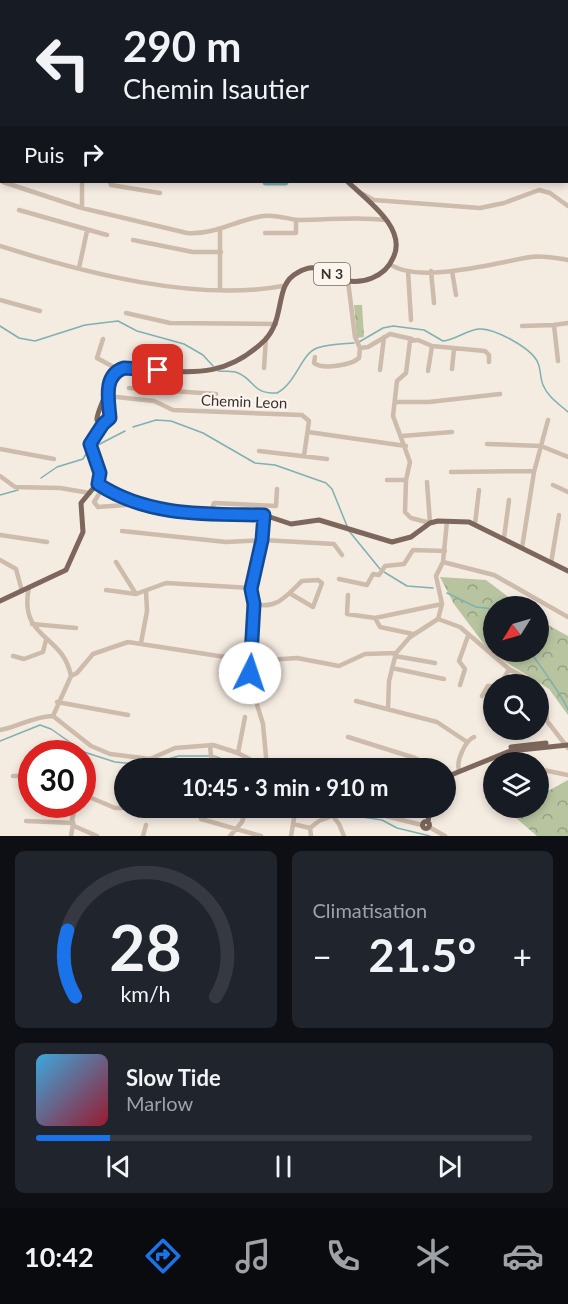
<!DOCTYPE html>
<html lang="fr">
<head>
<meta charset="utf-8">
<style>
  :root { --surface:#171b24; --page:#20242c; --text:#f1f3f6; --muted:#9ea1a6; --line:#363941; --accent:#1a73e8 }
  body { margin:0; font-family:Lato,sans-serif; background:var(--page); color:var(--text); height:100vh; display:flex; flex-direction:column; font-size:22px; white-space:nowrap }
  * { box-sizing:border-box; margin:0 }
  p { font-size:20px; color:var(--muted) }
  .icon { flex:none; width:33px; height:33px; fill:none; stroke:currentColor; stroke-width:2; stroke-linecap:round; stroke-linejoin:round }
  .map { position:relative; height:836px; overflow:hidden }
  .panel { display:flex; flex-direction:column; gap:15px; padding:15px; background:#0d0f14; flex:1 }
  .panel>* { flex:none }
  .top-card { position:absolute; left:0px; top:0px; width:568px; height:183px; box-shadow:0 3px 9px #0003; background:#171b24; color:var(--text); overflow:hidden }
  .needle { width:39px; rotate:233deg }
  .fabs { position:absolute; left:483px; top:596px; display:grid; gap:12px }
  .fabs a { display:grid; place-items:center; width:66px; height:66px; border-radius:50%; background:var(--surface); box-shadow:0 3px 9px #0003; font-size:30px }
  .speed { position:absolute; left:18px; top:740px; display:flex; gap:12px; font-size:30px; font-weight:700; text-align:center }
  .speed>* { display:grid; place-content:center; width:78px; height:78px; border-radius:50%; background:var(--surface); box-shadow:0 3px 9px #0003; line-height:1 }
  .speed .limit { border:9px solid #d22; background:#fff; color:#111 }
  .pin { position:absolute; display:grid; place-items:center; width:51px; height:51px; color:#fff; margin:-26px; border-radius:12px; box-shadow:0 3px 9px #0006 }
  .me { position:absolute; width:66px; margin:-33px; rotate:4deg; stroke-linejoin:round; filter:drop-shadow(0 0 4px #0008) }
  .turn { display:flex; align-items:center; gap:21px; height:126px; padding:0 24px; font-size:27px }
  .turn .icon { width:78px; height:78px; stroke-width:2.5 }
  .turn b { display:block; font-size:42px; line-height:51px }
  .then { display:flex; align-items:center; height:57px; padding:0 24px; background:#0003; gap:12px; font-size:22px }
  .big { font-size:45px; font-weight:700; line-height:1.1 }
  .panel .tile { flex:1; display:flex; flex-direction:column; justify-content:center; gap:9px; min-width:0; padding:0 21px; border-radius:9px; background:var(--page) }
  .panel .dial { align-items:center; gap:0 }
  .dial svg { height:156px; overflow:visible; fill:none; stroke:var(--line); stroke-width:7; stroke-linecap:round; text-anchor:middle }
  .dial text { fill:var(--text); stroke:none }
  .song { display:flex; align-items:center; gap:18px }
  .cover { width:72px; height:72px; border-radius:9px; background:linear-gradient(135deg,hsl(200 70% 55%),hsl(350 70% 35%)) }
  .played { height:6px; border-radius:3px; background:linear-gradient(90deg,var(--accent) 15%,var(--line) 15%) }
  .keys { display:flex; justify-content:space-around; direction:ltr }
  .heat { display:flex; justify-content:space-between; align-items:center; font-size:33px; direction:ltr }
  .panel .tiles { flex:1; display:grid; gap:15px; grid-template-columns:1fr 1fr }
  .tile:last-child { grid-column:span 2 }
  .trip { position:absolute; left:114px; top:758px; width:342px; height:60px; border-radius:30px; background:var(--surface); box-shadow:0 3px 9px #0003; font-weight:700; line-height:60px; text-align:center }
  .tab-bar { display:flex; height:96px; justify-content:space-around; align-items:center; background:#090b0e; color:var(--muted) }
  .tab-bar .icon { width:42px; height:42px }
  .tab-bar .current { color:var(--accent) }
  .tab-bar b { font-size:27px; color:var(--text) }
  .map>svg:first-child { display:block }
  .forest { fill:url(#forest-crowns) }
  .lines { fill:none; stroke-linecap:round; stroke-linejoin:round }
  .stream { stroke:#7fb0b2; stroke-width:1.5 }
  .river { stroke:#7fb0b2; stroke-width:7 }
  .minor { stroke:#cdbbac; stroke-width:4.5 }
  .major { stroke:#7d675c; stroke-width:5 }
  .route-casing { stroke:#114b97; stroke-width:15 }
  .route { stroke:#1a73e8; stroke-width:10 }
  .labels { text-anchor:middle; stroke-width:4.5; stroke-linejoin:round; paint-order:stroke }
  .shield { fill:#fbf5ee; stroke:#756b66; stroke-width:1.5 }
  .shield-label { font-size:14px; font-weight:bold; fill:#3b302b }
  .street-label { font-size:15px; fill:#3b302b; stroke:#fbf5ee }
</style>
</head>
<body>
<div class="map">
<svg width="568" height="836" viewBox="0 0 568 836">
  <defs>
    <pattern id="forest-crowns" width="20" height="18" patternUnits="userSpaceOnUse" patternTransform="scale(1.5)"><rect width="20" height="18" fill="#b8c4a0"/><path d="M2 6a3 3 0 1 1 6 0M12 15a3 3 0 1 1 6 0" fill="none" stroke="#97a083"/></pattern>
  </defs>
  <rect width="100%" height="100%" fill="#f4ebe1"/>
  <path class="forest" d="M354,305H362L364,337L357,338Z
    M440,577L486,580L520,606H494V651H538L539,620L568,636V715L549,689L490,652L454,604Z
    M568,780V836H537L509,812L518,807H538L539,796Z"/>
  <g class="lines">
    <path class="stream" d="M0,326L19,338L35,341L85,325L118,321L137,331L184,344L203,355L213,366
      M359,342L383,328L393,326L424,330L443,341C455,340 467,330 479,329C494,328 532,348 538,363C541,370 540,378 543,385C548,397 559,404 568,412
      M218,371C225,372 232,370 238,373C255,380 252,394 277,393C297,382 301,354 317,348C329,344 342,344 354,343
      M133,427L156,420L171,421L203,433L255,463L275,465L326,483L332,489L347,526
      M94,447L125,431
      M41,478L57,467L83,459L89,449
      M0,495L18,490
      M349,531L380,569
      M384,572L407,586L433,588
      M447,593L476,607L494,609
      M529,651C536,659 566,702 568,710
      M0,741L40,725L51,729L84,752L115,762L146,765L179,756H210
      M214,756L246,768
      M354,807L362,817L382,820L397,828L430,836"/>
    <path class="river" d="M0,85H2
      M567,161H568
      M266,182H285"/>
    <path class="minor" d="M110,0L112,2
      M376,0V2
      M467,0V2
      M82,2L83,0
      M518,2V0
      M0,3H2
      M567,8L568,7
      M567,33H568
      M0,48H2
      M567,72H568
      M3,182L82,208L187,233C215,235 236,220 263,216C274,214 287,219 299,220C329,220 357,216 386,220
      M110,182L111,185L160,193
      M359,192L374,200L480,208L504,203L539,190L550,193L568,206
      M82,208V182
      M19,210L107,235
      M220,230V289
      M265,233H296V220
      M133,240L193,252H221
      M0,246C85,273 195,302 283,286
      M390,264C418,285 498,262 531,257C543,255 556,258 568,260
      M79,268L87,231
      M408,271L411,320
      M431,271L434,303
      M452,271L456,295
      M0,300L40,311
      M126,313L170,323L276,324
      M522,326L554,325
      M103,339L97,358L119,370
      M360,348L368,347L390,334L412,339
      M315,357L314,363C323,370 351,365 359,358L360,348L355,337L348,281
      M558,361L554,325L568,323
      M264,368L266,338
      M452,369L454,349
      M380,370L384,337
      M428,371L432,346L485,351L489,355V362
      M129,388L216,394
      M157,390L158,370
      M107,396L154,401L173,410L302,415L309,421L304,456
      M395,402H429L500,394
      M308,432L406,446
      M402,436L452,432
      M487,444L541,446L568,457
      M0,449L54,459
      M259,451L327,459
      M451,472L534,471
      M0,476L15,487L60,488L90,493
      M387,480H406
      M427,482L430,523L411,518L405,512L406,480L410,462L393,416L397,381L406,373L410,341L418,340L432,346
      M553,485L568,492
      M99,494L94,502L98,507L139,504
      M210,515L214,503L276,506L277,489
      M264,515L263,540L251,589L254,604L250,682L263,724L267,768
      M475,524L479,490
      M122,531L226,542L263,540L334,544L342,555
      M0,535L47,542
      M504,538L509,500
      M522,548L534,472L548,420
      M0,560L16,569L22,591
      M116,562L136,594
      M443,562L494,575L568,617
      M551,563L559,515
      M339,579L367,585L373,574L379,575L385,566L404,564L413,550L445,551
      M29,587C18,640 63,633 71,676
      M106,590L136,594L166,583L251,588
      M348,595L347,614L375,618L442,604
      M254,604C277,610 287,595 302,581L318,580L322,583L313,607L291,594
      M375,618L380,627L413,634
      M438,619L442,604L436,576L443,562L447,521
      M32,624L76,628
      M141,643L147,611L146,591
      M13,656L24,659L43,652L46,640
      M395,656L435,663
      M392,668L444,679
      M501,684L509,669
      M460,685L465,669L459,661L468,636
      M538,686L546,703L547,721L568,748
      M482,696L488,686H494
      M356,701L437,722L467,742
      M57,702L128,715
      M388,709L389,681L396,653
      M53,716L71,676L77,673L93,654L128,642L251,661L297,658L339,666L365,654L396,653L410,637L438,619L460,627L509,669L537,684
      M0,730C18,727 34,716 53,716L91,746L110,754L150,759L175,748L213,745L238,753L266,768
      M348,737L415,758L434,768
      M210,745L211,756L228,768
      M238,753L245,717
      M328,763L348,768
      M168,768L214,759
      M538,769L568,775
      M459,770C456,761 465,741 474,737
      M13,776H32
      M82,794L115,808H124
      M77,804L72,819L74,826L97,836
      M326,807L339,824L344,836
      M365,807L378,814L422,825
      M201,819L261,836
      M26,821L73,823
      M293,824L310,828
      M429,827L445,836
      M71,836L73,824
      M143,836L146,825
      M230,836L242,822L247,807
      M291,836L296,807
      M311,836L310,828L319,821L332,816"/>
    <path class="major" d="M567,104L568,103
      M103,424L97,420C96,414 114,374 119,370C129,367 141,369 151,370C197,373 228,376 265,340C286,318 274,285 297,273C319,260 324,275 343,280C362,285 385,277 393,258C408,229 367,200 348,182
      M98,484L111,493L124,496L139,504L171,512L264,515L291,524L319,520L392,542L411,537L430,523L438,521L469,522L568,571
      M0,601L66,570L83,532L81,503L100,480L99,469L90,444L103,424L110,419L106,398
      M511,747L546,743
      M446,777L510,751L568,745
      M422.5 825a3.5 3.5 0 1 1 7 0a3.5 3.5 0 1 1-7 0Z
      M428,822L430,807"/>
  </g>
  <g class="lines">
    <defs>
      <path id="route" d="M158,370L124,368C102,375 109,402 110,418L103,424L90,444L100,473L98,484C148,517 206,514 264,515L262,540L251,589L254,604L250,673"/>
    </defs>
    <use href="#route" class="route-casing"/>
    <use href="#route" class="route"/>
  </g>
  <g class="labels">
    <rect class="shield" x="314" y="263" width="36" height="22" rx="4.5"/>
    <g class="shield-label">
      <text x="332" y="279">N 3</text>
    </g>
    <g class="street-label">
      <text transform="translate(244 402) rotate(2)" y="5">Chemin Leon</text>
    </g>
  </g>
</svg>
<div class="fabs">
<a><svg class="needle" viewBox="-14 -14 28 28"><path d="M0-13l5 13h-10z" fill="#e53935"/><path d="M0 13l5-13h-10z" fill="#9ea1a6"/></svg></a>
<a><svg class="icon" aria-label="search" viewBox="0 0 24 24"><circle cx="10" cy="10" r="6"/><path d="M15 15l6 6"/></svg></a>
<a><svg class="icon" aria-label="layers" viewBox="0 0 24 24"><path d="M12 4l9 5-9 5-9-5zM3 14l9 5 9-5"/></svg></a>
</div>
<div class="speed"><div class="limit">30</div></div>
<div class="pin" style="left:158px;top:370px;background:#d93025"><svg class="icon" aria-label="arrive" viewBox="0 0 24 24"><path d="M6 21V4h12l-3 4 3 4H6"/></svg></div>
<svg class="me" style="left:250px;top:673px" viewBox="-20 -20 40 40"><circle r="19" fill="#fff"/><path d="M0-13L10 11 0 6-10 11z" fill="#1a73e8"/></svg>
<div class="trip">10:45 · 3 min · 910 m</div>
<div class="top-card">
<div class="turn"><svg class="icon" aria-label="left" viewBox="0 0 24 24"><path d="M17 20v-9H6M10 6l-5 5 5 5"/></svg><div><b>290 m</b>Chemin Isautier</div></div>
<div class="then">Puis<svg class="icon" aria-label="right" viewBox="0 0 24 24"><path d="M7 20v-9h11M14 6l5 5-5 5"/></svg></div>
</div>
</div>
<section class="panel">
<div class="tiles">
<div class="tile dial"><svg viewBox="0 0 100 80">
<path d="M14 69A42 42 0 1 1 86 69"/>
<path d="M14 69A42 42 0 0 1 10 35" stroke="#1a73e8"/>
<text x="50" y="56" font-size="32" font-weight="700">28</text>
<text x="50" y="72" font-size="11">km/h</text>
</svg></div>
<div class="tile"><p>Climatisation</p>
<div class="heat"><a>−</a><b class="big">21.5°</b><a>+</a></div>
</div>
<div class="tile">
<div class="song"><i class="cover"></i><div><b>Slow Tide</b><p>Marlow</p></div></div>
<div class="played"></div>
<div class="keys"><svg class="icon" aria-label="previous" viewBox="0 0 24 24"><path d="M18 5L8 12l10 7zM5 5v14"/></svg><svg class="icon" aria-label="pause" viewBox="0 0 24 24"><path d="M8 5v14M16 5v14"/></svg><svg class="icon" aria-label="next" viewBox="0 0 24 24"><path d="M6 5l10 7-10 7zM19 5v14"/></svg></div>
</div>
</div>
</section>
<nav class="tab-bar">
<b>10:42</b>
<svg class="icon current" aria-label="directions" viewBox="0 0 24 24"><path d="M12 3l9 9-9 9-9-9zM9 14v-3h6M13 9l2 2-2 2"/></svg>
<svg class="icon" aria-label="music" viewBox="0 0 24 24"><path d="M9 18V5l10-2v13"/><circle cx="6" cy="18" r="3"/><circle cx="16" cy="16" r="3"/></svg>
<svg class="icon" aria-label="phone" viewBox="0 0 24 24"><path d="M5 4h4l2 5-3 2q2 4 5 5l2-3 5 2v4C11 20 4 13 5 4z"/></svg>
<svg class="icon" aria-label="climate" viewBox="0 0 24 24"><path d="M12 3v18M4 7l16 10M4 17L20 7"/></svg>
<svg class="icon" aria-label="car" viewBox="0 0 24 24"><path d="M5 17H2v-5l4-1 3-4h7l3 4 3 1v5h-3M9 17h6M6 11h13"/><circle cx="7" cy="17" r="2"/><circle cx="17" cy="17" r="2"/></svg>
</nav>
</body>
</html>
